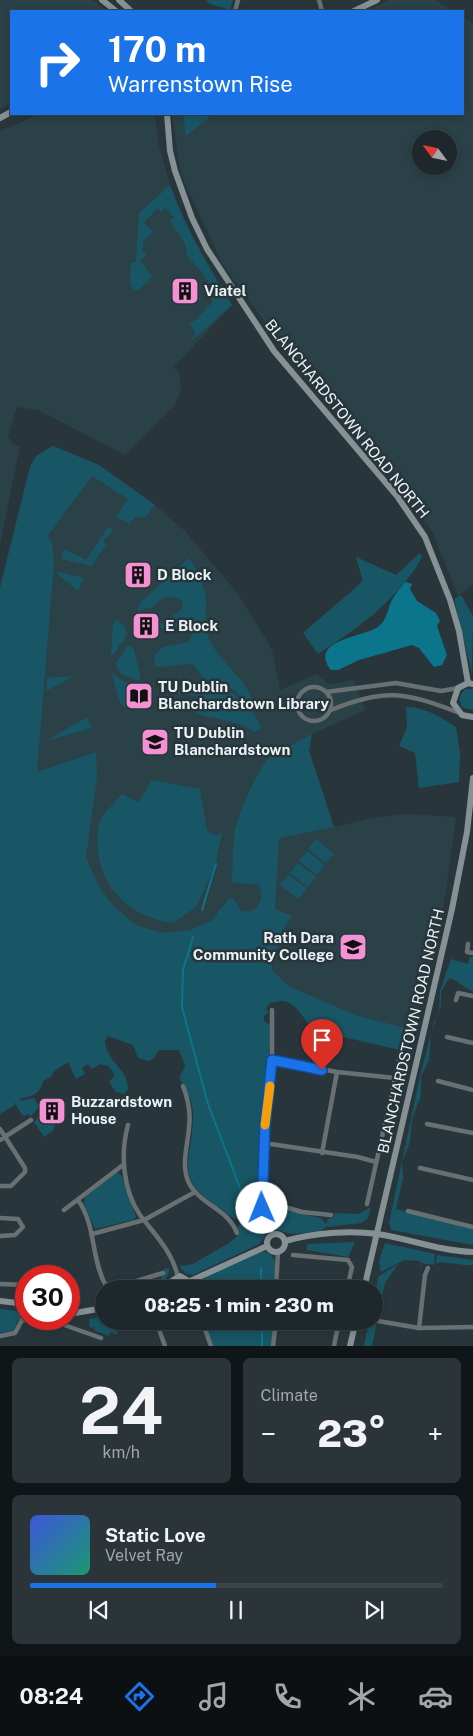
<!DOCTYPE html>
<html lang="en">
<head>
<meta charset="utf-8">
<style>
  :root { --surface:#1e282c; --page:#2b3438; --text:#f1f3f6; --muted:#a1a6a9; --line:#3c4448; --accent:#1a73e8 }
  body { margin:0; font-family:"Public Sans",sans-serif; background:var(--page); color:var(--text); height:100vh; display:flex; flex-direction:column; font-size:19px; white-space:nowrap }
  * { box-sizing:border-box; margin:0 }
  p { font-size:16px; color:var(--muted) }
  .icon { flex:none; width:28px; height:28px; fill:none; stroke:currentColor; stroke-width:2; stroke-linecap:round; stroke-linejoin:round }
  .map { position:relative; height:1346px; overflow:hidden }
  .drawer { display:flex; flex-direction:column; gap:12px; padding:12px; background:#101618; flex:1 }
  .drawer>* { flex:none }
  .top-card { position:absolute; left:10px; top:10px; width:454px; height:105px; border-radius:0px; box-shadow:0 2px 8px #0003,0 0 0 1px var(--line); background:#1a73e8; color:#fff; overflow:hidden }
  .needle { width:32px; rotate:303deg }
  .buttons { position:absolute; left:412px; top:130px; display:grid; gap:10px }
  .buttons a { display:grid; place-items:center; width:45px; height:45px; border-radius:50%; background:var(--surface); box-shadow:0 2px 8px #0003,0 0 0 1px var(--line); font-size:25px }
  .speed { position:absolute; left:15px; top:1265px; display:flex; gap:10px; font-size:25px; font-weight:700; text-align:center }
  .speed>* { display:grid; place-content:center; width:65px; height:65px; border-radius:50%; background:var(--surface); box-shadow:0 2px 8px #0003,0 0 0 1px var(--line); line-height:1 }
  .speed .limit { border:8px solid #d22; background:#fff; color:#111 }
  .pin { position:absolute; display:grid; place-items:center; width:42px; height:42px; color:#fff; margin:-51px -21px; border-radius:50% 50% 50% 0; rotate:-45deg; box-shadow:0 0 5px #0007 }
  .pin .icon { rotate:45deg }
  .me { position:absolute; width:55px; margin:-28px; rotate:359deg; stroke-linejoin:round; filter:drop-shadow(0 0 4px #0008) }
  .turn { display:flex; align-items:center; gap:18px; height:105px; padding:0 15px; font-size:22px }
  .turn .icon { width:65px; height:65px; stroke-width:2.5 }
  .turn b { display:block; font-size:35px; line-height:42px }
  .big { font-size:38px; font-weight:800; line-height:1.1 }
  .drawer .tile { flex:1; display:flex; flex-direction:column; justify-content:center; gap:8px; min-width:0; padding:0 18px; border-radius:8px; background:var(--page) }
  .drawer .dial { align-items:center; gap:0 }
  .dial b { font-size:65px; line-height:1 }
  .song { display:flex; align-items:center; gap:15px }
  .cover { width:60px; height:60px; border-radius:8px; background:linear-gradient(135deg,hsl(230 70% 55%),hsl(160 70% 35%)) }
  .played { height:5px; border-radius:2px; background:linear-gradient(90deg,var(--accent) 45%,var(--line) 45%) }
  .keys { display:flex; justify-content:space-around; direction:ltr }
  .heat { display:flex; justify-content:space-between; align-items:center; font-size:28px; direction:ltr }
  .drawer .tiles { flex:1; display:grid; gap:12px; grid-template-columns:1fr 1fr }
  .tile:last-child { grid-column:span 2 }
  .trip { position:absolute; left:95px; top:1280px; width:288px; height:50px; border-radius:25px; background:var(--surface); box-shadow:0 2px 8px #0003,0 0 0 1px var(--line); font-weight:800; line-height:50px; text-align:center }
  .menu { display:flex; height:80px; justify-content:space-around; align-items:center; background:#0c1012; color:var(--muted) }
  .menu .icon { width:35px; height:35px }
  .menu .on { color:var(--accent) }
  .menu b { font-size:22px; color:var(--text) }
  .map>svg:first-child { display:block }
  .built { fill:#2a4148; fill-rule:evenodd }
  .green { fill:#185665 }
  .water { fill:#0b758b }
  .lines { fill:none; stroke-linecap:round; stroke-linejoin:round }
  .stream { stroke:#0b758b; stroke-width:2 }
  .street { stroke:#697072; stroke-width:4.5 }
  .secondary { stroke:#869195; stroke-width:6 }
  .route-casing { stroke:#114b97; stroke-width:12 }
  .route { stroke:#1a73e8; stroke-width:9 }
  .slow { stroke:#f59e0b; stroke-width:9 }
  .labels { text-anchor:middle; stroke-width:5; stroke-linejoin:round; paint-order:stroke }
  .poi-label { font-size:15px; font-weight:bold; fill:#e9f2f5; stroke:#28363b; text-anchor:start }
  .street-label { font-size:15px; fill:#e9f2f5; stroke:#28363b }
</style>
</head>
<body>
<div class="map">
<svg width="473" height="1346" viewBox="0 0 473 1346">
  <rect width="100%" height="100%" fill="#28363b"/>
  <path class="built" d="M0,0H92L106,11H11V103L0,109Z
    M389,0H435L453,11H366Z
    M463,17L473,24V584L458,596L432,531L365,442L300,370L223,265L181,175L172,114H462ZM421,139H449V166H421Z
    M40,114H153L156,120L158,142L170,185L184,222L232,305L174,367L180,375L181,390L176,403L125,455L38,410L17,407L8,436L13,444L20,447L0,544V131Z
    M53,446L99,465L155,505L185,531L238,594L272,649L280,690L317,674L330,685L354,680L365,710L312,734L309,750L334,827L371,818L409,814L456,817L446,893L410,1050L319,1029L272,974L275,921L0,1041V587L30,467L36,456Z"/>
  <path class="green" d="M206,0H233L230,10L210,4Z
    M183,114H213L186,136Z
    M170,185C186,228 207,266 232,305L190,342L195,333L190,323L197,319L213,301L206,293L211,286L202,272L187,256L185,243L170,221L174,217L165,208L161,212L158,208L144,222L153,232L142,242L145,245L141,249L147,255L140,261L153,277L138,290L134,291L130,284L131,263L136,262L139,213Z
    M53,446L99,465L155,505L145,518L137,516L129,524L116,517L128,499L92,476L47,537L52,543L54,563L37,772L96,752L97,777L86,857L98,885L114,907L138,926L162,933L191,930L212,920L229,898L234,899L241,911C258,914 265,900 259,885C249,882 242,885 232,882C233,867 232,850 234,835C240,805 258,768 279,745L283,750L312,734L309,751L334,827L279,838L275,909L292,916L283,930L277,949L273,950L272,970L285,983L293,988L358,1016L409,1029L404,1051L313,1030C301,1016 293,993 269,1004L266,1009L269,1012L264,1016V1021L270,1025V1042L257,1195L265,1236L259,1244L193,1275L186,1274L179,1266L193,1264L229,1243L240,1234L237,1227L241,1223L240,1220C232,1220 228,1213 221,1209C169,1174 194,1163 193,1113C193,1100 185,1088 179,1078L185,1066L179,1050H159L153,1059L148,1061L138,1058L133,1045L108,1036L105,1041C106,1062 128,1068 128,1089L124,1094L116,1092L109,1082L115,1075L108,1066L100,1064L92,1069L88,1064L82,1068L85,1074L76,1079L68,1062L54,1071L51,1077L43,1081C41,1092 32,1098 20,1098L21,1101L34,1098L39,1107L30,1117L29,1114L23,1116L10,1096L15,1105L0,1114V588L30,467L36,456Z
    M108,527L114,530L103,541L106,545L92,566L61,559L64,549L86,560Z
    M420,553L422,557C398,600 358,628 318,654L303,633L363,581L356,557L396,575Z
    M189,558C198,570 205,586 206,601C206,616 204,629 211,643C221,663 257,688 253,711L234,690L204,679L193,664L156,667L154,656L163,647L188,642L195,630L192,626L162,629L160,625L182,609L183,603L180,599L166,596L152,607L138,611L139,604Z
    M58,572L84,578L78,591L57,574Z
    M461,595L473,616L472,674L454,599Z
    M116,619L124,625L127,635L113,655L111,654L113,625Z
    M128,645L133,647L141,678L139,681L121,674L115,664Z
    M115,674C129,690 141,678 142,705C136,710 130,709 123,706L119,700L112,675Z
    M73,676H74L46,691L47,678Z
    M199,682C223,681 255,706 261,729L254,732L240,724L196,714L201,700L196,696L178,694L177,690L180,687Z
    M466,689H473V710L463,708C458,701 459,694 466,689Z
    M406,707C422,706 443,718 456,727L460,754L459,782L419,788L415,753L399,746L407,727Z
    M87,717L92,728L46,741Z
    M152,780L200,789L207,830L216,836L222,832L215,867L196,907L173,923C134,917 103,893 98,852C97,843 96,830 100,821C104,812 116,802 122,794L139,802Z
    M316,839L334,854L326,863L308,849Z
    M307,851L325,865L317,875L299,861Z
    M298,863L316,877L308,887L290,873Z
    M288,875L307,888L299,899L280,885Z
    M470,957H473V991C463,988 459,980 449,978L441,992V1006L431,1033L429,1060L421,1076V1096L412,1119L410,1142L402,1162L403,1178L396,1209L473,1229V1245L391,1230L389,1223L420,1076L434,1022L439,1013L440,991L451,959L468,964Z
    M42,1113L47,1118L55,1121L54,1130L44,1137L34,1122Z
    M117,1172L122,1176L136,1217L133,1220L95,1229L84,1204L85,1197Z
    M268,1205L320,1218L326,1224L328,1219L334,1217L335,1213L359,1214L371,1207L368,1218L362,1223L326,1227L321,1231L292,1234L277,1230L268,1219L265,1209Z
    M355,1242L348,1257L307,1250V1244Z
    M385,1243L435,1254L434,1265L422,1263L420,1271L421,1261L404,1260L381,1272L379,1261Z
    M266,1252C281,1258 275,1276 274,1289H193C199,1277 252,1252 266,1252Z
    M437,1255L473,1260V1265C460,1266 449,1261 436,1263Z
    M398,1264L385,1283L372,1346H364L369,1321H374V1299L378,1277Z
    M169,1268C169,1291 137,1289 120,1289L151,1280L156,1284L161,1282V1277L165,1274L164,1269Z
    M0,1309L26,1312V1317L18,1320L13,1331L0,1333Z
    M104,1316V1321H114L118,1335L110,1332L109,1336L95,1331L94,1327L90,1328L89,1319Z
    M204,1321H274L271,1346H213Z"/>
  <path class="water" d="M405,582L412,584L410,589L417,601L436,613L440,621L437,626L447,655L442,665L434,667L419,648L412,645L359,660L338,670H331C307,639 367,637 379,626C386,621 388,609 391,602C395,594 400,589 405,582Z"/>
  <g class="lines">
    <path class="stream" d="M202,910L216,864
      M193,937L183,970L182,1007L208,1104L251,1217
      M261,1268V1289
      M262,1321V1346"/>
    <path class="street" d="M319,0L322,11
      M235,11L238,0
      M297 704a17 17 0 1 1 34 0a17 17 0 1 1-34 0Z
      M326,692L396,683L441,691L458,688
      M331,710C384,688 405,692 457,712
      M468,944L467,952L473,953
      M456,1000L458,993L473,996
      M272,1010V1071L266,1111L261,1200L264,1214L273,1234
      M447,1037L473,1043
      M272,1060L337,1072L395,1078
      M438,1081L473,1090
      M183,1086C188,1099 191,1113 189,1127C188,1145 181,1163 188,1181C199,1205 228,1208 237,1233
      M427,1124L473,1133
      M128,1125C120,1154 123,1190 140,1215C155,1235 172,1251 178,1277
      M0,1129L25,1168V1172L11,1186H0
      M0,1140L31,1120
      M264,1143L358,1157L376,1162
      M322,1153L337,1072
      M420,1168L473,1180
      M78,1200C96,1225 91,1258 105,1284L117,1287L163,1273
      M261,1200L302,1212L331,1215
      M367,1204L400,1056
      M64,1210L123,1165
      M408,1211L473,1227
      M0,1218L18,1219L23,1227L15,1235L0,1236
      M92,1234L144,1220L195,1192
      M293,1255L348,1260L352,1267L347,1289
      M0,1284L26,1285
      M276,1289L278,1252
      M156,1321L165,1346
      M202,1321L211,1346
      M378,1321L419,1328L473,1327
      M419,1328L425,1275L428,1268
      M0,1336L15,1333L22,1320L53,1321L101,1338
      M273,1346L276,1321
      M334,1346L339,1321"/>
    <path class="secondary" d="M102,0L116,11
      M119,0L131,11
      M354,11L377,0
      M167,114L170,151L175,171L192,218L207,249L274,351L397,496L425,537L450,600L459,631L468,683
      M0,118L11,112
      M473,684L468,683L458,688L453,703L462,715L473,717
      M267 1243a9 9 0 1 1 18 0a9 9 0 1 1-18 0Z
      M285,1241C313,1233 349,1230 378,1234C410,1239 440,1251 473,1252
      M188,1282L267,1246
      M172,1289L173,1280L180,1276L187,1280L188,1289
      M364,1289L452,909L467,832L473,778
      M0,1301L26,1304
      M69,1314L104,1308
      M350,1346L356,1321"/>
  </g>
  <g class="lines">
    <defs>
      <path id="route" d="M262,1208L265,1125L272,1060L322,1070"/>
    </defs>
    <use href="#route" class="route-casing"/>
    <use href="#route" class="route"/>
    <path class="slow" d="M265,1125L270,1086"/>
  </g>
  <defs>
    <symbol id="building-square" viewBox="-11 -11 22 22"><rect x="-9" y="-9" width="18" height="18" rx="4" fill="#f491d3" stroke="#28363b"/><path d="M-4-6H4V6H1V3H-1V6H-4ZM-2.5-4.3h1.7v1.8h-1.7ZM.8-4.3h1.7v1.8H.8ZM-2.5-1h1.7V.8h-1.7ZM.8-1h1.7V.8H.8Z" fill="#111"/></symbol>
    <symbol id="library-square" viewBox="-11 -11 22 22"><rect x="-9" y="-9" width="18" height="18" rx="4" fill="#f491d3" stroke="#28363b"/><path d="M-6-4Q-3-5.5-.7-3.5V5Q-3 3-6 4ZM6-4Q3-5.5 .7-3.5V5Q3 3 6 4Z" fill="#111"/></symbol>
    <symbol id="university-square" viewBox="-11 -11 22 22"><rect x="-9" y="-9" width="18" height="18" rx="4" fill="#f491d3" stroke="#28363b"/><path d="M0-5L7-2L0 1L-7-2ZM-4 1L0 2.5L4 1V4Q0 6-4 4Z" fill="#111"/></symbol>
    <symbol id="school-square" viewBox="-11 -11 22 22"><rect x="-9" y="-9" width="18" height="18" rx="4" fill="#f491d3" stroke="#28363b"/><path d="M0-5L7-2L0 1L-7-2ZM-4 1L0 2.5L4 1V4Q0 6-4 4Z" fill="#111"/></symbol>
  </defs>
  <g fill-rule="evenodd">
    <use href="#building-square" x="169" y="275" width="32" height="32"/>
    <use href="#building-square" x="122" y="559" width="32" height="32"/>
    <use href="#building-square" x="130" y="610" width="32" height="32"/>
    <use href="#library-square" x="123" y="680" width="32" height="32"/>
    <use href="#university-square" x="139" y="726" width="32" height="32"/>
    <use href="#school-square" x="337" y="931" width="32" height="32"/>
    <use href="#building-square" x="36" y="1095" width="32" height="32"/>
  </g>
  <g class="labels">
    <g class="poi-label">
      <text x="204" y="296">Viatel</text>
      <text x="157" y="580">D Block</text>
      <text x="165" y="631">E Block</text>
      <text x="158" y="692">TU Dublin<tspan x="158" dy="17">Blanchardstown Library</tspan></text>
      <text x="174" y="738">TU Dublin<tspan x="174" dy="17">Blanchardstown</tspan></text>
      <text x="334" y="943" text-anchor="end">Rath Dara<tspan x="334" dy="17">Community College</tspan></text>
      <text x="71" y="1107">Buzzardstown<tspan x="71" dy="17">House</tspan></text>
    </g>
    <g class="street-label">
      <text transform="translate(347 419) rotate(51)" y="5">BLANCHARDSTOWN ROAD NORTH</text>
      <text transform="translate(411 1031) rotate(-77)" y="5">BLANCHARDSTOWN ROAD NORTH</text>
    </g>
  </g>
</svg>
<div class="buttons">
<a><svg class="needle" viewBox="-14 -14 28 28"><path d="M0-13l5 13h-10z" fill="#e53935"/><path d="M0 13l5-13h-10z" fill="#a1a6a9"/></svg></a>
</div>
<div class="speed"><div class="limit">30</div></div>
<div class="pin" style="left:322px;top:1070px;background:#d93025"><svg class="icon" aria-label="arrive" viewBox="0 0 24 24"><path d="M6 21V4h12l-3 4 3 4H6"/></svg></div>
<svg class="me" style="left:262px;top:1208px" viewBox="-20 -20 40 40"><circle r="19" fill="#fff"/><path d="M0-13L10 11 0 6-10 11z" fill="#1a73e8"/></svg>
<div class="trip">08:25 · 1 min · 230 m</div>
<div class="top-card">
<div class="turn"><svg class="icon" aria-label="right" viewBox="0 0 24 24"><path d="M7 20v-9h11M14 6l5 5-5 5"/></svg><div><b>170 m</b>Warrenstown Rise</div></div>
</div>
</div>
<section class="drawer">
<div class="tiles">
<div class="tile dial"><b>24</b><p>km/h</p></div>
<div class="tile"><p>Climate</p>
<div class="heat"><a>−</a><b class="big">23°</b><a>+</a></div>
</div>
<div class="tile">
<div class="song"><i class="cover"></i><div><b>Static Love</b><p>Velvet Ray</p></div></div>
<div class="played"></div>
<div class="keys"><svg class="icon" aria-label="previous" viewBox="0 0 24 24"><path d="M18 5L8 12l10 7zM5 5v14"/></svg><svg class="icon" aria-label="pause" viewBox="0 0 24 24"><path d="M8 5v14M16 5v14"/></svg><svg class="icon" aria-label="next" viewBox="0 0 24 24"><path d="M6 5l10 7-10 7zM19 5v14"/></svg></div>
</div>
</div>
</section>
<nav class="menu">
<b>08:24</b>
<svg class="icon on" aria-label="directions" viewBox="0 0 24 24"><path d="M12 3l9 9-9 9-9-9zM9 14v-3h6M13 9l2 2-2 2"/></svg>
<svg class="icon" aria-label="music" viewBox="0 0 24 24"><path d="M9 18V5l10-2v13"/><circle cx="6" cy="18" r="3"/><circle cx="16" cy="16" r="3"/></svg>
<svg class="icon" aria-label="phone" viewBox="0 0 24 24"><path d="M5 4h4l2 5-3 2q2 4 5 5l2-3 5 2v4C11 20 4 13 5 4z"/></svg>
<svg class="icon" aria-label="climate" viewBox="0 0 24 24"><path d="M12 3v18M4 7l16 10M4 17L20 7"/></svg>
<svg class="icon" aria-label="car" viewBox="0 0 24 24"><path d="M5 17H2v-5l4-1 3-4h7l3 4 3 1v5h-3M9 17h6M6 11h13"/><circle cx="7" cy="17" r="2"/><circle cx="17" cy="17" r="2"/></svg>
</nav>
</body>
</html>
